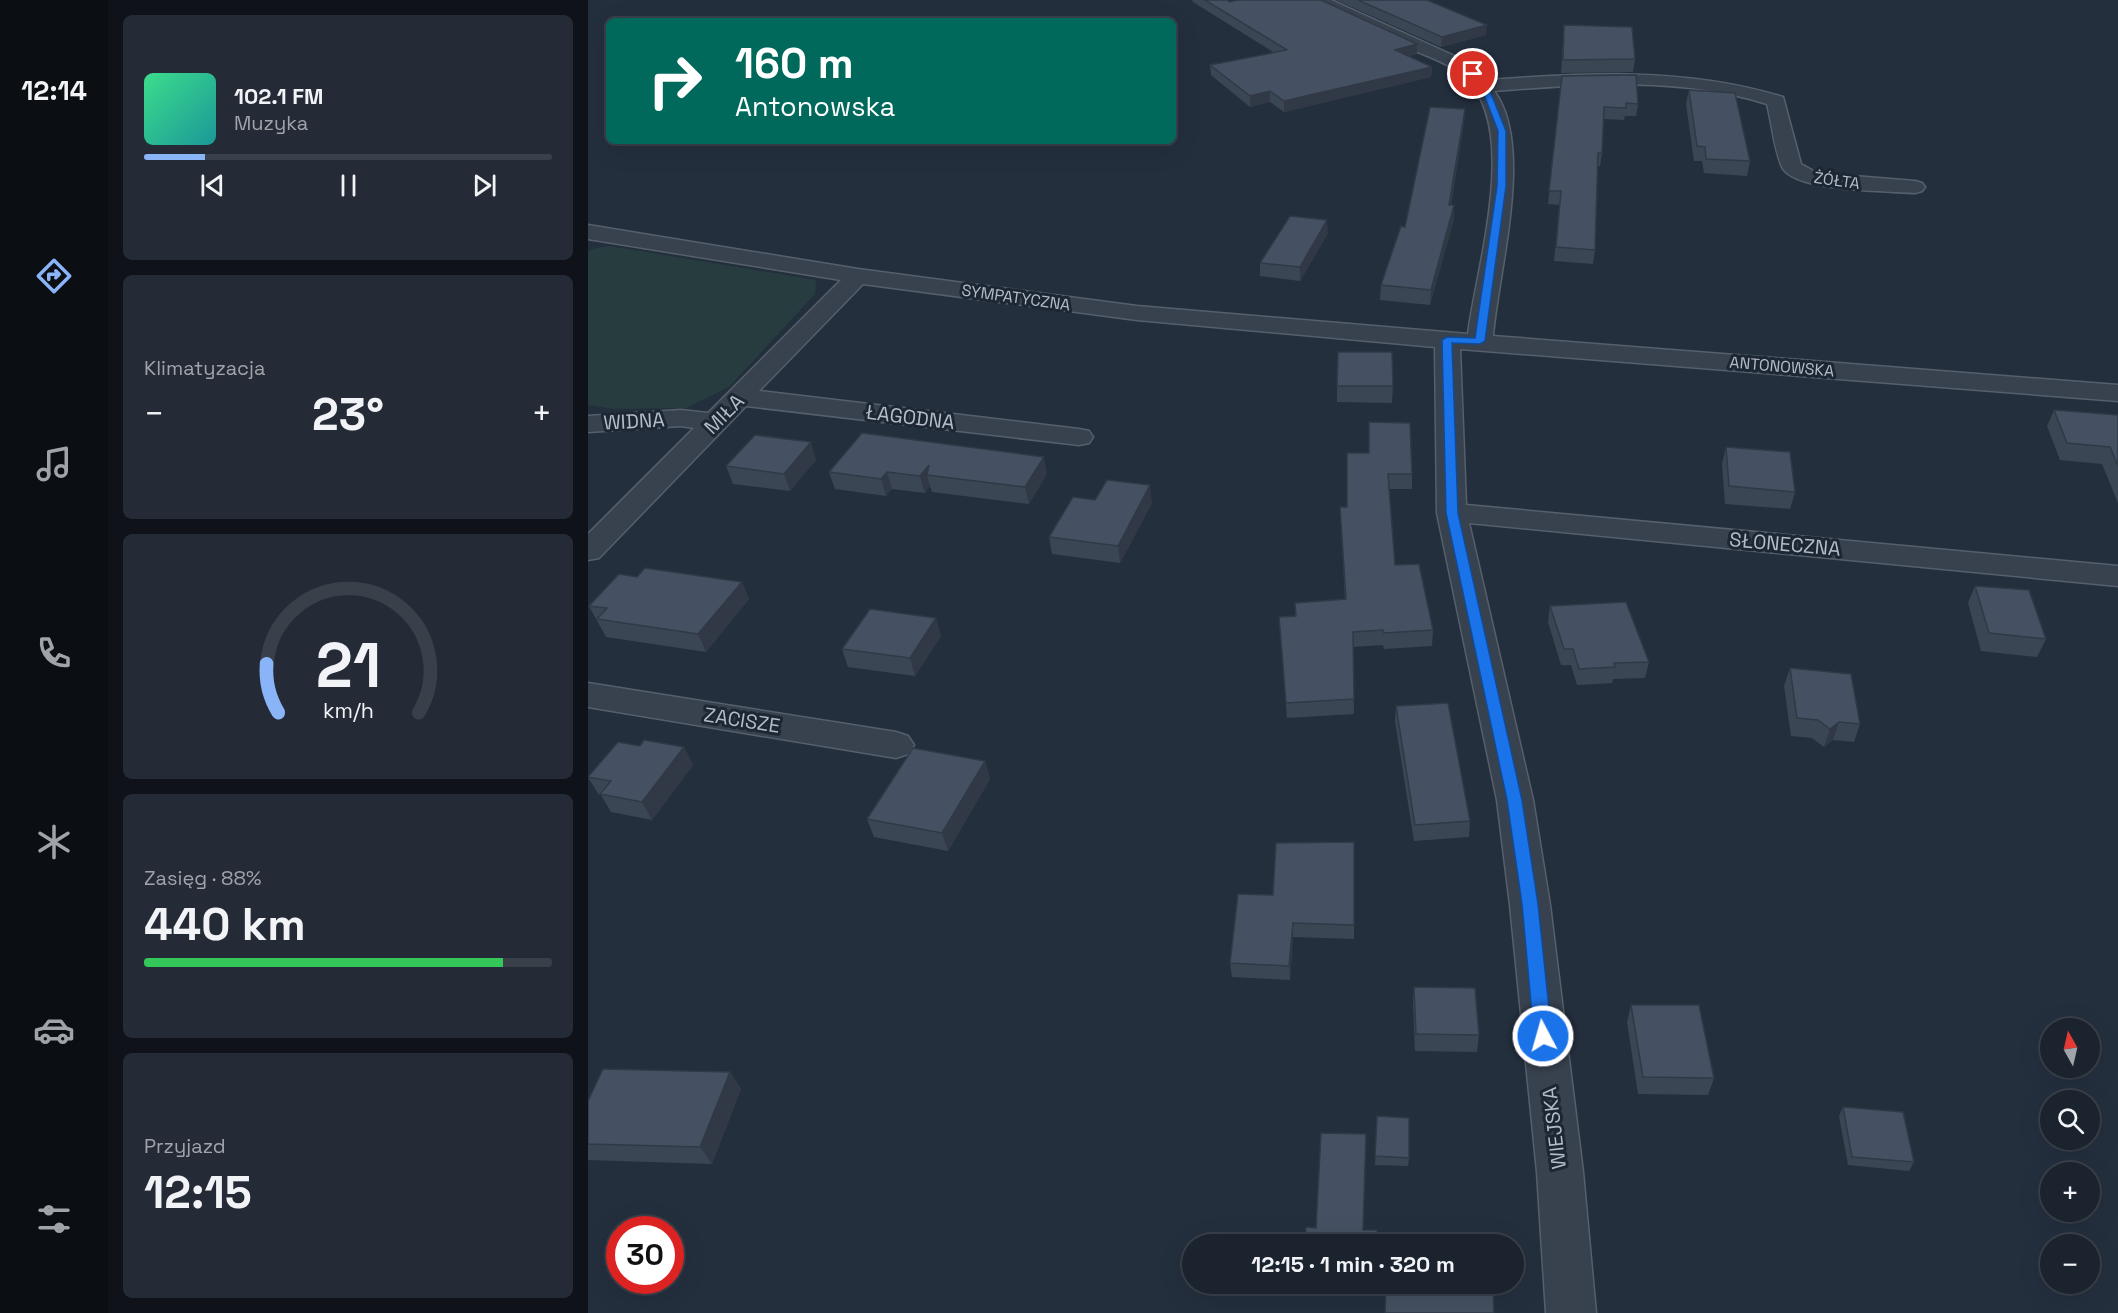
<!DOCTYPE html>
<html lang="pl">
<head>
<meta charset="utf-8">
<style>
  :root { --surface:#1b232e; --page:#242b36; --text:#f1f3f6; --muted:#a0a4aa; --line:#39404a; --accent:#8ab4f8 }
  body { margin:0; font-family:"Space Grotesk",sans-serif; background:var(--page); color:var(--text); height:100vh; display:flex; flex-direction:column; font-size:22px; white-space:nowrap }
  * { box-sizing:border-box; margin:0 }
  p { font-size:20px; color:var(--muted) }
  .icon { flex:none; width:33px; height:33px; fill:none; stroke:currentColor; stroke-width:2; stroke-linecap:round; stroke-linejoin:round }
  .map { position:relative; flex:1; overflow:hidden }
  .details { display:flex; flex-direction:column; gap:15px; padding:15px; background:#0f1319; width:480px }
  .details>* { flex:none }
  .guide { position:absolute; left:18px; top:18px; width:570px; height:126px; border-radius:9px; box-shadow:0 6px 24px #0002,0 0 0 2px var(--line); background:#00695c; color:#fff; overflow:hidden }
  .needle { width:39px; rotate:352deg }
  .tools { position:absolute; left:1452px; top:1018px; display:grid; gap:12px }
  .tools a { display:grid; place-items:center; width:60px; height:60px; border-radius:50%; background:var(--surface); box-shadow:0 6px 24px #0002,0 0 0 2px var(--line); font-size:30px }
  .speed { position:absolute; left:18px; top:1216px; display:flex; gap:12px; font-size:30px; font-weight:700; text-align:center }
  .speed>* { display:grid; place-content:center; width:78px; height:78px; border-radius:50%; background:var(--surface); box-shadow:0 6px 24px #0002,0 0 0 2px var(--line); line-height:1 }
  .speed .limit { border:9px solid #d22; background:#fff; color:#111 }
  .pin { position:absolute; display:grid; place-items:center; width:51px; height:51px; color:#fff; margin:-26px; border:3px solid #fff; border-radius:50%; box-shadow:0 2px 6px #0007 }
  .me { position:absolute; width:66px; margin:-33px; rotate:354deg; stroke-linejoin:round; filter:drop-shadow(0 0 4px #0008) }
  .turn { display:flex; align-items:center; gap:21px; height:126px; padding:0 30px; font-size:27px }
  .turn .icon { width:78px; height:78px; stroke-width:2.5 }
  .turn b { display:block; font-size:42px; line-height:51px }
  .big { font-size:45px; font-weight:700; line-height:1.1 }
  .details .widget { flex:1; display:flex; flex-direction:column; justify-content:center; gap:9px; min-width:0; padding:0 21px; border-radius:9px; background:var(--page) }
  .details .dial { align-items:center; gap:0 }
  .dial svg { height:156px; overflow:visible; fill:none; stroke:var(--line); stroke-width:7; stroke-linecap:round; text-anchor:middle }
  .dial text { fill:var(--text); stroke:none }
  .song { display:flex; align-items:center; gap:18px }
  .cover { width:72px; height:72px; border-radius:9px; background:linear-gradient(135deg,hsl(150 70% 55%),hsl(180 70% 35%)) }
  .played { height:6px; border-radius:3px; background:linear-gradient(90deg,var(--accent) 15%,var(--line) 15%) }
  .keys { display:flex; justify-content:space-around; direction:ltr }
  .heat { display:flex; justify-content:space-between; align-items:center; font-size:33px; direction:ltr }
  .charge { height:9px; border-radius:4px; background:linear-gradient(90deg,#34c759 88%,var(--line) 0) }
  .trip { position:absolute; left:594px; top:1234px; width:342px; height:60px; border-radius:30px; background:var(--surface); box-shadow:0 6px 24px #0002,0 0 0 2px var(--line); font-weight:700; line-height:60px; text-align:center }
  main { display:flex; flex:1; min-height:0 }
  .menu { display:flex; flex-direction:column; width:108px; justify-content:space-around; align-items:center; background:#0b0e12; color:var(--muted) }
  .menu .icon { width:42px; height:42px }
  .menu .active { color:var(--accent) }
  .menu b { font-size:27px; color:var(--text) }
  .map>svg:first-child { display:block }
  .green { fill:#263c3f }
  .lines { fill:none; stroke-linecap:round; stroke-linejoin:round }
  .minor-casing { stroke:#565f6c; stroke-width:3 }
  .minor { fill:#38414e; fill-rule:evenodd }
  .wall { fill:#3b4654 }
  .shaded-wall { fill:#303945 }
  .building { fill:#455162; stroke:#303945; stroke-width:1.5 }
  .route { fill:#1a73e8; stroke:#114b97; stroke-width:1.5 }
  .labels { text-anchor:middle; stroke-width:6; stroke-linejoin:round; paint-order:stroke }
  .far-street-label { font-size:16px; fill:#b4bcc9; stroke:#1d2633 }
  .street-label { font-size:20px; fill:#b4bcc9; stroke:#1d2633 }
</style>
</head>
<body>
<main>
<nav class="menu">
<b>12:14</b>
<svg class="icon active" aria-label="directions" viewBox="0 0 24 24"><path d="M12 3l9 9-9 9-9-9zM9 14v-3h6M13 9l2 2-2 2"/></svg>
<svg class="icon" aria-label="music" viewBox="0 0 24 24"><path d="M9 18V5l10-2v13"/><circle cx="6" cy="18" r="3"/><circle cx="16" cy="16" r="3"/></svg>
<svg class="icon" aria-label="phone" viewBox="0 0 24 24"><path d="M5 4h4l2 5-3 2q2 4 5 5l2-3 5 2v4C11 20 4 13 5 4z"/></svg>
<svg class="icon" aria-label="climate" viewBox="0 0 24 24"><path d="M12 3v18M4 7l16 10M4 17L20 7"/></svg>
<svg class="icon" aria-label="car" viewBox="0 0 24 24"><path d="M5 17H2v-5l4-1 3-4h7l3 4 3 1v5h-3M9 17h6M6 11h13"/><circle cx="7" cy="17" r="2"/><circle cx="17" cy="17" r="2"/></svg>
<svg class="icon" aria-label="filters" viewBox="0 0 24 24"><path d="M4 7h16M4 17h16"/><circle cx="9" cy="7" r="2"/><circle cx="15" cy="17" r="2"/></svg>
</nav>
<section class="details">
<div class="widget">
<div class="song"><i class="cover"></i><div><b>102.1 FM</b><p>Muzyka</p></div></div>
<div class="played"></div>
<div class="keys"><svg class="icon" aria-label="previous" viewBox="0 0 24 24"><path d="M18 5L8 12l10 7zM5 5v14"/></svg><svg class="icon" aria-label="pause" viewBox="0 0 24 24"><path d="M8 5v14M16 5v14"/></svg><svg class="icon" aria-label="next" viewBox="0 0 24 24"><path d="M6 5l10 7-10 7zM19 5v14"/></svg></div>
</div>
<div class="widget"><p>Klimatyzacja</p>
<div class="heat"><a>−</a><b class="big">23°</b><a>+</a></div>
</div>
<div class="widget dial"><svg viewBox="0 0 100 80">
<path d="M14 69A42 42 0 1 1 86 69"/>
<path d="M14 69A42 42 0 0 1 8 44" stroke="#8ab4f8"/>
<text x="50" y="56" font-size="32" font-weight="700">21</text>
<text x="50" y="72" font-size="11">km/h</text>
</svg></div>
<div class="widget"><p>Zasięg · 88%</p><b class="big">440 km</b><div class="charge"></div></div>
<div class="widget"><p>Przyjazd</p><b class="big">12:15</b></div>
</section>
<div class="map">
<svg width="1530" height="1313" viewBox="0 0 1530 1313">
  <rect width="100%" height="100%" fill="#242f3e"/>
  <path class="green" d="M22,246L228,280L227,294L141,387L98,408L26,409L0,405V252L4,249Z"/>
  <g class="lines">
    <defs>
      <path id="minor" d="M722,0H743L871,58L892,72L899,80C999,73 1097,67 1195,97L1213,164L1229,173L1327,181L1334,183L1337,187L1334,191L1327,193C1301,191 1206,192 1194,167C1186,149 1184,124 1179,104C1091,76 997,84 906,91C947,145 910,272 905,336L1530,385V401L872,349L878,505L1530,566V586L881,523L945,800L962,905L995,1172L1008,1313H958L949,1172L922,905L909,800L849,513L847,347L549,320L275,284L171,391L491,429L501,431L505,437L501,443L491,445L158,406L11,558L0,560V534L106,428L93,426L0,432V416L93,410L120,413L253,280L0,239V225L270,269L549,306L880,334C888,268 935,122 873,74C858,62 838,56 820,48C788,33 756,18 724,3Z
        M0,683L308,732L320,736L326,745L320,754L308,758L0,707Z"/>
    </defs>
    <use href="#minor" class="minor-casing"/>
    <use href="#minor" class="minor"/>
  </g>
  <path class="wall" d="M604,0H640L641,2L829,44V54L821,56L844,67L843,77L696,112L682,102L662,107L623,75L622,65L687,53L605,2Z
    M748,0H839L898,35L853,47Z
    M976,25L1047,59L1045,72L973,73Z
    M974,76L1050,104L1048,116H1037L1036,120L1015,119L1014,153L1012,166H1009L1007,250L1005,264L966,261L971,205L960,204Z
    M1101,90L1162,161L1159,176L1116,173L1114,161H1106L1098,104Z
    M877,109L876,122L863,205L866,219L842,305L792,300L793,285L817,227Z
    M740,233L712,281L672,276V263Z
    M749,386H805L804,403L749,402Z
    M1466,410L1530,415V503L1514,464L1472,460L1459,426Z
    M274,433L459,474L441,504L344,492L342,486L337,493L304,489L298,496L247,489L241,472Z
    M1138,447L1207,492L1202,509L1137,504L1134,464Z
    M759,453L824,474V489H801L807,565L845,630L844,646L796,649L795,645L765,647L766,714L699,718L691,617L707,616V603L757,600L752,507H759Z
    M228,460L202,491L145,484L138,466Z
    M507,500L564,503L532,563L464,554L461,537Z
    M49,577L154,582L161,599L118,652L18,637L1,606Z
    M1387,586L1458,639L1449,657L1393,651L1380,603Z
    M962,606L1061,662L1057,678L1025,679L1024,683L989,685L983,665H973L960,622Z
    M353,636L327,676L260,667L254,649Z
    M1202,668L1272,724L1266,742L1245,740L1236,747L1224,738L1203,736L1196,686Z
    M808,706L882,821L881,837L826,841L807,721Z
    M52,746L96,747L105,765L64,820L23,812L13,795H11L0,777Z
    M397,761L402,779L360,851L286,837L279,819Z
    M766,842V939L705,937L702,980L644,977L642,963L685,895Z
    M826,987L891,1035L889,1052L827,1051L825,1004Z
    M1043,1005L1126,1078L1120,1095L1050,1094L1039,1022Z
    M142,1072L153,1089L124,1164L0,1160V1101Z
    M1255,1107L1326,1162L1321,1171L1260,1165L1251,1116Z
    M789,1116L821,1158L820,1166L787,1165Z"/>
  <path class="shaded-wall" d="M899,25L898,35L853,47L854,37Z
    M829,44V54L807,60V50Z
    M844,67L843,77L696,112V101Z
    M682,91V102L662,107V96Z
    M877,109L876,122L860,219L861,205Z
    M866,205V219L842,305L843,290Z
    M739,220L740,233L712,281V267Z
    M223,442L228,460L202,491L196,474Z
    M456,457L459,474L441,504L437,487Z
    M341,465L339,475L342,486L337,493L332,476Z
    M299,472L304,489L298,496L293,479Z
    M562,485L564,503L532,563L530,546Z
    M154,582L161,599L118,652L110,634Z
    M348,618L353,636L327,676L322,658Z
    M1251,722L1245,740L1236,747L1242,729Z
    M96,747L105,765L64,820L54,802Z
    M397,761L402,779L360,851L354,833Z
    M705,923V937L702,980L701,966Z
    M142,1072L153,1089L124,1164L112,1147Z"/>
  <path class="building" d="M617,0H640L641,2L650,0H733L829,44L807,50L844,67L696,101L682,91L662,96L622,65L699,50Z
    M770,0H839L899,25L854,37Z
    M976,25L1044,27L1047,59L975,60Z
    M1048,75L1050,104L1038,103V108L1016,107L1014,153H1010L1007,250L968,247L973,191H961L974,76Z
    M1101,90L1147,93L1162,161L1118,159L1117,147L1109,146Z
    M842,107L877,109L861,205H866L843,290L793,285L813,226L817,227Z
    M702,216L739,220L712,267L672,263Z
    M750,352H804L805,386H749Z
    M1466,410L1530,415V466L1522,447L1479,443Z
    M781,422L822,423L824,474H800L807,565L831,564L845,630L796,633L795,630L765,632L766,699L698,703L691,617L708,616L707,603L758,599L752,507H759V453H781Z
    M274,433L456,457L437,487L339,475L341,465L332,476L299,472L293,479L241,472Z
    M167,435L223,442L196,474L138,466Z
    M1138,447L1202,452L1207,492L1141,486Z
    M519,480L562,485L530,546L461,537L485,497L507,500Z
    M57,568L154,582L110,634L9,619L19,608L1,606L31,574L49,577Z
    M1387,586L1441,590L1458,639L1401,633Z
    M1038,602L1061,662L1026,663L1027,667L991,669L985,649H976L962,606Z
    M282,609L348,618L322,658L254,649Z
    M1202,668L1263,674L1272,724L1251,722L1242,729L1230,720L1209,718Z
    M860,703L882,821L827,825L808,706Z
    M56,740L96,747L54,802L12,794L23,781L0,777L30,742L52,746Z
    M325,748L397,761L354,833L279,819Z
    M766,842V925L705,923L701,966L642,963L650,894L685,895L688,843Z
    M826,987L887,988L891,1035L828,1034Z
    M1043,1005H1111L1126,1078L1055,1077Z
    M15,1069L142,1072L112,1147L0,1144V1101Z
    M1255,1107L1315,1112L1326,1162L1264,1157Z
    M789,1116L821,1118V1158L787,1156Z
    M733,1133L778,1134L775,1230H789V1245H717L718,1227L728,1228Z
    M798,1284H905L906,1313H797Z"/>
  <path class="route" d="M883,73H888L900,86L918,131V186L897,341L892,344L864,343L870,513L934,800L950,904L964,1036L961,1041L955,1044L949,1041L946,1036L934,904L919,800L858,513L854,340L859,337L887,338L909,186L910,131L893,87L883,76Z"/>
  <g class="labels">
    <g class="far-street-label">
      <text transform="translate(1249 180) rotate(8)" y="6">ŻÓŁTA</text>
      <text transform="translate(428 297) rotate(8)" y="6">SYMPATYCZNA</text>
      <text transform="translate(1194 366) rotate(5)" y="6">ANTONOWSKA</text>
    </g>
    <g class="street-label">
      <text transform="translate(136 414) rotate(-45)" y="7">MIŁA</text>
      <text transform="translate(322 417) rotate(7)" y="7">ŁAGODNA</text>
      <text transform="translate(46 421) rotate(-3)" y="7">WIDNA</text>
      <text transform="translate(1197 544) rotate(5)" y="7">SŁONECZNA</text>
      <text transform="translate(154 720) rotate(9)" y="7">ZACISZE</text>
      <text transform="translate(966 1128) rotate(-97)" y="7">WIEJSKA</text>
    </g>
  </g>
</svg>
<div class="tools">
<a><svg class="needle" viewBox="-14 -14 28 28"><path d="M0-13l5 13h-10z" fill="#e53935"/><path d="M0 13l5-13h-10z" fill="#a0a4aa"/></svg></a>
<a><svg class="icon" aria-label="search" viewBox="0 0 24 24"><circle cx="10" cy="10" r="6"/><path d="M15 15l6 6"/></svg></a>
<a>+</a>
<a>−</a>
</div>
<div class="speed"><div class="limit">30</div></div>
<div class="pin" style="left:885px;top:74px;background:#d93025"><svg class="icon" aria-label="arrive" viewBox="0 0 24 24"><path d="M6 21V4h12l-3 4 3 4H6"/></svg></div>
<svg class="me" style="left:955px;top:1036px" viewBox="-20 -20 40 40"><circle r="17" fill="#1a73e8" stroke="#fff" stroke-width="3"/><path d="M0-11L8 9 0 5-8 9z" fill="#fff"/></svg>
<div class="trip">12:15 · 1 min · 320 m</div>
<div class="guide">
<div class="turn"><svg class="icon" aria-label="right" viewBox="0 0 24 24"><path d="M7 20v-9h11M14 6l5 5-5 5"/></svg><div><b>160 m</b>Antonowska</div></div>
</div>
</div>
</main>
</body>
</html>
